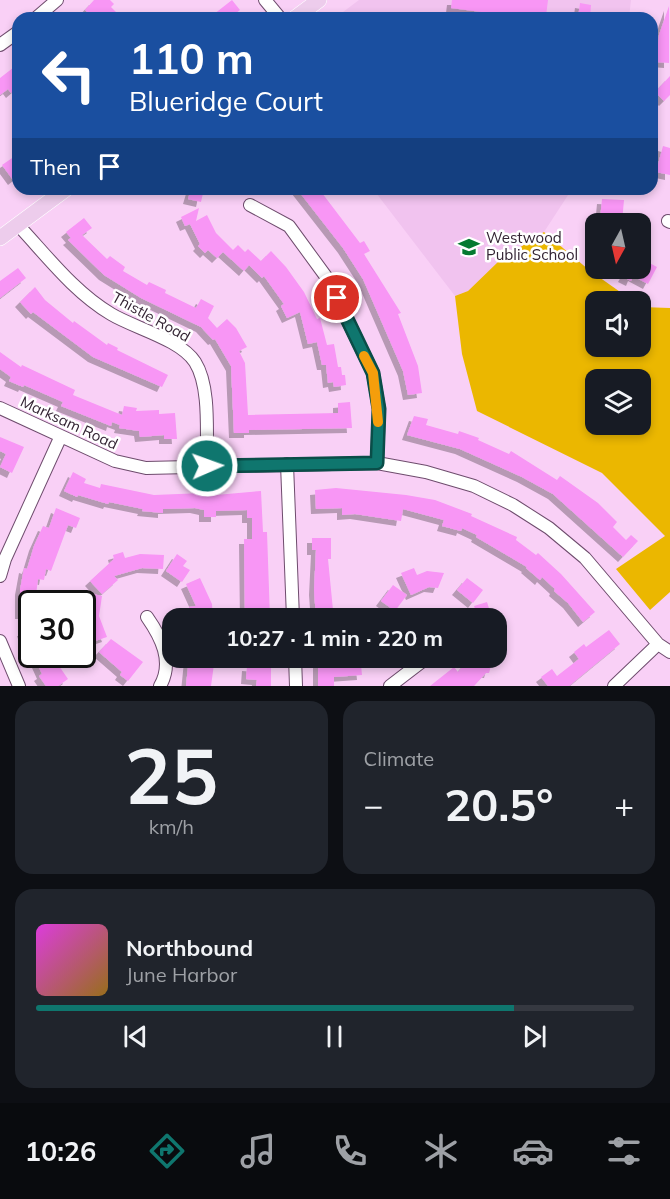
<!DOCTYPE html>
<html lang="en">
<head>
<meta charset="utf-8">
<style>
  :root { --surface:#171b24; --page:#20242c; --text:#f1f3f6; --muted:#9ea1a6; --line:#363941; --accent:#0f766e }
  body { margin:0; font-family:Mulish,sans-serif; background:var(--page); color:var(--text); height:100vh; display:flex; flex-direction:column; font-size:22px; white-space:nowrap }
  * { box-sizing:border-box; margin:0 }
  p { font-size:20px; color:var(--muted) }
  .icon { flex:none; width:33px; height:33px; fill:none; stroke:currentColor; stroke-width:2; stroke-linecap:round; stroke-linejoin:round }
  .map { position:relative; height:686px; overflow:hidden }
  .panel { display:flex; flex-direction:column; gap:15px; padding:15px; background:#0d0f14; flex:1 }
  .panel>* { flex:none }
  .top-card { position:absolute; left:12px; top:12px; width:646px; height:183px; border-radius:18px; box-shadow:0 3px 9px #0003; background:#1a4fa0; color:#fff; overflow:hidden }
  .needle { width:39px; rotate:188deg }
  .controls { position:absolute; left:585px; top:213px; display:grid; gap:12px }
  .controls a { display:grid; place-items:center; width:66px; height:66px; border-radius:12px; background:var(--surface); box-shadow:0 3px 9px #0003; font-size:30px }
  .speed { position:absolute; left:18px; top:590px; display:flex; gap:12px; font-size:30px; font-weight:700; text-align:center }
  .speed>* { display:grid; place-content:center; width:78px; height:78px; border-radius:50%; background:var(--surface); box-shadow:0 3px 9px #0003; line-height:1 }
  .speed .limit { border:3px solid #111; border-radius:9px; background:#fff; color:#111 }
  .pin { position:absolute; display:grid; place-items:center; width:51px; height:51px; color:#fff; margin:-26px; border:3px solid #fff; border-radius:50%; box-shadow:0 2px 6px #0007 }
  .me { position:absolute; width:66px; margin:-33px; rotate:88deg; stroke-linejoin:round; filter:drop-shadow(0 0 4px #0008) }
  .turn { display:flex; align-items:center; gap:21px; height:126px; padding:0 18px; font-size:27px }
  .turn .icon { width:78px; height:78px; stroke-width:2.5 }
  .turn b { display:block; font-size:42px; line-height:51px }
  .then { display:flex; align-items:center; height:57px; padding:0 18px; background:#0003; gap:12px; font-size:22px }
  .big { font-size:45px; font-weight:700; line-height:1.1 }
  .panel .card { flex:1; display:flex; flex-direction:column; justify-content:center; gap:9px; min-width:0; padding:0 21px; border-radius:18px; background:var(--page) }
  .panel .dial { align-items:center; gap:0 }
  .dial b { font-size:78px; line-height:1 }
  .song { display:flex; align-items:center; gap:18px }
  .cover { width:72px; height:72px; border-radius:9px; background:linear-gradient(135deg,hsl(300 70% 55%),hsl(40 70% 35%)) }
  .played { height:6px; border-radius:3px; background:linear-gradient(90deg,var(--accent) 80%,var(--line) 80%) }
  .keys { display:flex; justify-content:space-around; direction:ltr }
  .heat { display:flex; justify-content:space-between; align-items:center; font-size:33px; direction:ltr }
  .panel .tiles { flex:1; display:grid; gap:15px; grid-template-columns:1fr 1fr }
  .card:last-child { grid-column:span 2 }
  .trip { position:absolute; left:162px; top:608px; width:345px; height:60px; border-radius:18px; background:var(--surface); box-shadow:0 3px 9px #0003; font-weight:700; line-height:60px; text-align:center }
  .tabs { display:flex; height:96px; justify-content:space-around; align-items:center; background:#090b0e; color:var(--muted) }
  .tabs .icon { width:42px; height:42px }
  .tabs .selected { color:var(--accent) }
  .tabs b { font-size:27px; color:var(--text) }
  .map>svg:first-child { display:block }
  .built { fill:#f1c3ef }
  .green { fill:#ebb700; fill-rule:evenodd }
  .building { fill:#f896f5; filter:url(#shadow) }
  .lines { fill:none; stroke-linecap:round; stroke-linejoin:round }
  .minor-casing { stroke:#6e4c6d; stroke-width:14 }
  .major-casing { stroke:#fff; stroke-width:16 }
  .minor { stroke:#fff; stroke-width:12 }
  .major { stroke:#edccec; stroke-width:15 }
  .route-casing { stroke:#0a4d48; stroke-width:15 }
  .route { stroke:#0f766e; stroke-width:10 }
  .slow { stroke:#f59e0b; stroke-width:10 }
  .labels { text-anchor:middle; stroke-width:5; stroke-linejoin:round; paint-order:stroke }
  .poi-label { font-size:15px; fill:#332433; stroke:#fff; text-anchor:start }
  .street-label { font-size:15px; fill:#332433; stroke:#fff }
</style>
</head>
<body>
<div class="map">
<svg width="670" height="686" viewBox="0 0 670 686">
  <defs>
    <filter id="shadow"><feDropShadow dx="-5" dy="5" stdDeviation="0" flood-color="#0004"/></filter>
  </defs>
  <rect width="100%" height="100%" fill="#f9d0f6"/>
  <path class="built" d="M359,0H631L629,18H335Z
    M373,189H572L544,232L500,260L468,291L455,296Z"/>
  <path class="green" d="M544,232L589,270L633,301L596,302V346H640L641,307L670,308V592L650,610L616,569L665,536L602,473L477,411L462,354L455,296L468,291L500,260ZM596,380H640V424H596Z"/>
  <path class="building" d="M94,0H110L114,4L111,7L117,13L112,18H79L87,12L85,10Z
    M232,0L240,10L230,18H209Z
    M452,0H548L546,16L528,14L527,18L451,8Z
    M580,3L591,5L590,18H578Z
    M669,6V63L656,62L659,35Z
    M18,64V78L14,81L18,87L11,93L8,89L0,95V78Z
    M670,76V95L664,101L655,92Z
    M663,146L670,148V175L656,172Z
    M18,154V176L13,180L2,165Z
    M191,189H204L201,202L188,199Z
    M297,189H319L360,243L364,241L370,251L364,254L401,313L398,314L418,366L422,393L408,395L403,371L363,279L343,248Z
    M602,199L624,200L622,222L600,220Z
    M199,208L196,221L207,215L216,233L233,250L238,245L245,252L248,249L261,261L271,251L286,267L304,292L317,319L320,318L327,345L334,344L338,367H341L342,375H345L346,385L334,387L333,382L328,383L326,365H322L317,342L308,344L300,312L287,318L281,306L284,304L264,276L262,278L249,265L244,271L223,252L217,258L208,250L205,253L198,246L200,244L190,224L185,226L181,217Z
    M84,218L92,228L82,235L107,259L110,256L125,267L123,271L147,285L149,282L166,290L165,293L196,308L201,299L214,306L208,318L217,328L227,319L236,328L247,347L239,351L245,363L248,415L338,413V403L350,402L352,428L249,430V433H234L231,366L215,339L213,340L201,327L141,298L104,275L68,240L71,238L66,232Z
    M640,258L657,267L648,284L633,276L631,281L623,277L626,272L619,268H640Z
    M18,268L26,278L0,298V281Z
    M35,287L45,300L73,323L74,321L107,345L108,343L118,348L117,350L168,375L162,387L93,357L33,312L31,314L20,302Z
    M0,352L21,367L22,365L75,390L73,395L122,415L124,406L137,408L136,411L159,410V414L175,413L177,439H164V435L140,437L139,431L119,428L120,425L112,422L111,426L61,406L63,402L24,385L23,387L9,381L11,377L0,369Z
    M414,416L428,419L426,425L458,434L459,431L479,438L478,440L509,454L511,451L557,480L560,476L598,503L617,522L613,527L626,540L631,535L638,541L623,557L553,494L522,477L460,449L407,435Z
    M0,437L24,447L12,473L0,467L6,454L0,451Z
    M73,472L86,479L84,483L100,488L101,484L154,495L203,493H216V495L261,491L263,532H267L270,618H245L244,539H252V518H247V510L216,511V517H204V510L195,508L163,509V513L142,511L143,509L109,502L108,504L78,495L77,497L64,491Z
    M336,488L406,495L435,500L472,514L471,516L517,537L516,540L536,555L538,553L561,574L595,612L583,622L568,603L554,591L555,589L542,577L540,580L526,568L527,567L476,537L477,535L462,528L461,531L442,526L444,520L403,509L401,521L355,514L342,515V508L316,509L315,490Z
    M56,508L80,518L76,528L68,525L51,571L46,569L44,580L38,579L35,603H32L31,658L22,631H26L23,614H20V590L24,568L27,569L34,546L43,526L49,528Z
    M312,538H331V559H328L333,610H330V618H316L314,590L316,550H312Z
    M123,552L125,558L140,554L164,555L163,569L142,568L114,576L118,580L102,594L90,581L114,559L113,555Z
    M177,554L187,561L183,566L190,570L182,582L166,571Z
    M414,568L417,575L427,571L444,573L438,588L429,587L411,595L401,573Z
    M200,578L212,604L213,618H189V607L196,606L186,584Z
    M467,578L483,590L473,603L457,590Z
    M393,585L407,595L395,611L381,601Z
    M88,593L102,596L99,616L107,637L89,643L83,627Z
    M487,602L492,618H478L474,606Z
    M609,630L620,644L569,686H548L541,677L552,669L557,676L579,659L574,652L584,644L586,647Z
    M111,639L143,662L128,681L120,675L122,672L99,652Z
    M33,654H47L52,667L57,663L68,679L58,686H46L39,676L42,674Z
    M189,657H215L211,686H186Z
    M261,657H271V686H256L257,680L246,679L247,666L260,667Z
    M341,657H354V666L361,665L362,675L334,677V686H318V661L341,660Z
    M471,657H481L491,666L489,673H486L474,686H430L454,667L458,672Z"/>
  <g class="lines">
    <defs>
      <path id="minor" d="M265,0L280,18
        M36,18L57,0
        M0,45L18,32
        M250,205L289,226L327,278L373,373L379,409L377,463
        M668,221L670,222
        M18,225C47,256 74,292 111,314C134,328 180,339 195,362C211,387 206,436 207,466
        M0,408L115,461L146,468L377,463L426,472L474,486L513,505L549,528L585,558L658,644L670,652
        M287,464L293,618
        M0,576L5,559L60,438
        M147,617C161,637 174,662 160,686
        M0,641L19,686
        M295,657L296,686
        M390,686L420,663L424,657
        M614,686L658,644"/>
      <path id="major" d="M295,18L319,0
        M0,238L66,189"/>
    </defs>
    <use href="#minor" class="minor-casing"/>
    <use href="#major" class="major-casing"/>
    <use href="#minor" class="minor"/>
    <use href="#major" class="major"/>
  </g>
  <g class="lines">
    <defs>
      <path id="route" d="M207,466L377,463L379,409L373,373L337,298"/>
    </defs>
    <use href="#route" class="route-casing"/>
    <use href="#route" class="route"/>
    <path class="slow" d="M364,356L373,373L378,422"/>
  </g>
  <defs>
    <symbol id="school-bare" viewBox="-9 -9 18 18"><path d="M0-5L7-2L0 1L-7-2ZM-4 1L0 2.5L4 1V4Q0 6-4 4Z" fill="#047a30" stroke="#fff" stroke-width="2.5" paint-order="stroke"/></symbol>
  </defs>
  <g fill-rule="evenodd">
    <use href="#school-bare" x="454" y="232" width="30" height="30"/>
  </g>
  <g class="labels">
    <g class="poi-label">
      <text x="486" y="243">Westwood<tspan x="486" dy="17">Public School</tspan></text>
    </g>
    <g class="street-label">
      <text transform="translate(151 317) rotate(29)" y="5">Thistle Road</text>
      <text transform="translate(69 423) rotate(25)" y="5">Marksam Road</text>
    </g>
  </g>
</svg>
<div class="controls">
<a><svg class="needle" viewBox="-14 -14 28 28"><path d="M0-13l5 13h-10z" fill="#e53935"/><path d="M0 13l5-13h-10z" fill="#9ea1a6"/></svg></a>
<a><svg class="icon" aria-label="sound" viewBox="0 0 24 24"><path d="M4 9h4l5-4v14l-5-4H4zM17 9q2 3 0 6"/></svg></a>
<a><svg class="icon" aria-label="layers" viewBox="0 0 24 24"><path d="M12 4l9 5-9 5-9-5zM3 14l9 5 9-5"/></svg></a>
</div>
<div class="speed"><div class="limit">30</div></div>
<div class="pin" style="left:337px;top:298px;background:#d93025"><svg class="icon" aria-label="arrive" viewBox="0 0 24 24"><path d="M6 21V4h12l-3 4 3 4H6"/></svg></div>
<svg class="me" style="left:207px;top:466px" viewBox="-20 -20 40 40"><circle r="17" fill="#0f766e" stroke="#fff" stroke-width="3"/><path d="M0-11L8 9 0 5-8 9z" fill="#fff"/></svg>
<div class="trip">10:27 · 1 min · 220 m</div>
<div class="top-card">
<div class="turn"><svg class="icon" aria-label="left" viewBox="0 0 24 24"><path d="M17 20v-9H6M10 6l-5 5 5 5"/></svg><div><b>110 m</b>Blueridge Court</div></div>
<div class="then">Then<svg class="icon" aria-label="arrive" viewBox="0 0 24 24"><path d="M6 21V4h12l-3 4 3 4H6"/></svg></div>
</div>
</div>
<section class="panel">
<div class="tiles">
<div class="card dial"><b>25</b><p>km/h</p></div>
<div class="card"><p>Climate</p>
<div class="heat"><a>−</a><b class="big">20.5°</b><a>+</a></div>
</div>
<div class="card">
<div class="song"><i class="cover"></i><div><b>Northbound</b><p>June Harbor</p></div></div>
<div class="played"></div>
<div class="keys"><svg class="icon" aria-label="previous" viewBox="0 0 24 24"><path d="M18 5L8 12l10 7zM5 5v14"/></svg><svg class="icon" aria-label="pause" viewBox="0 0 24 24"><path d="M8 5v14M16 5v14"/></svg><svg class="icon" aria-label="next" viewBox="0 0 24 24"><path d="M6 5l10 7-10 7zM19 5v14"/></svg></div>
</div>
</div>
</section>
<nav class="tabs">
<b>10:26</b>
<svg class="icon selected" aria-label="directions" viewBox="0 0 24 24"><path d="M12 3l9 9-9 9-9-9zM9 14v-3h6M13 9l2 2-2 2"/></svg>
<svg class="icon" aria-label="music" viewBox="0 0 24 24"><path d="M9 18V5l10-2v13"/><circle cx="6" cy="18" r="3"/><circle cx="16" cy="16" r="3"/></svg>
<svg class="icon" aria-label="phone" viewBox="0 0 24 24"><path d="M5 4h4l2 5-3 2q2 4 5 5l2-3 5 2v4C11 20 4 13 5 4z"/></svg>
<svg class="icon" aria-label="climate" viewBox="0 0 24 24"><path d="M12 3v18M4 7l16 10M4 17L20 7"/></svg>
<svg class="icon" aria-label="car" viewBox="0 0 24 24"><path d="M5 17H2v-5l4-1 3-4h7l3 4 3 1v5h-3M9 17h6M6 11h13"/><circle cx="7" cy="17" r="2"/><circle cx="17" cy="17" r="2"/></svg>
<svg class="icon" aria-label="filters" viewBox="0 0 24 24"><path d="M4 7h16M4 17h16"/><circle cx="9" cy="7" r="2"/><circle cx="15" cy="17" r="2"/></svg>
</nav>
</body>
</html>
